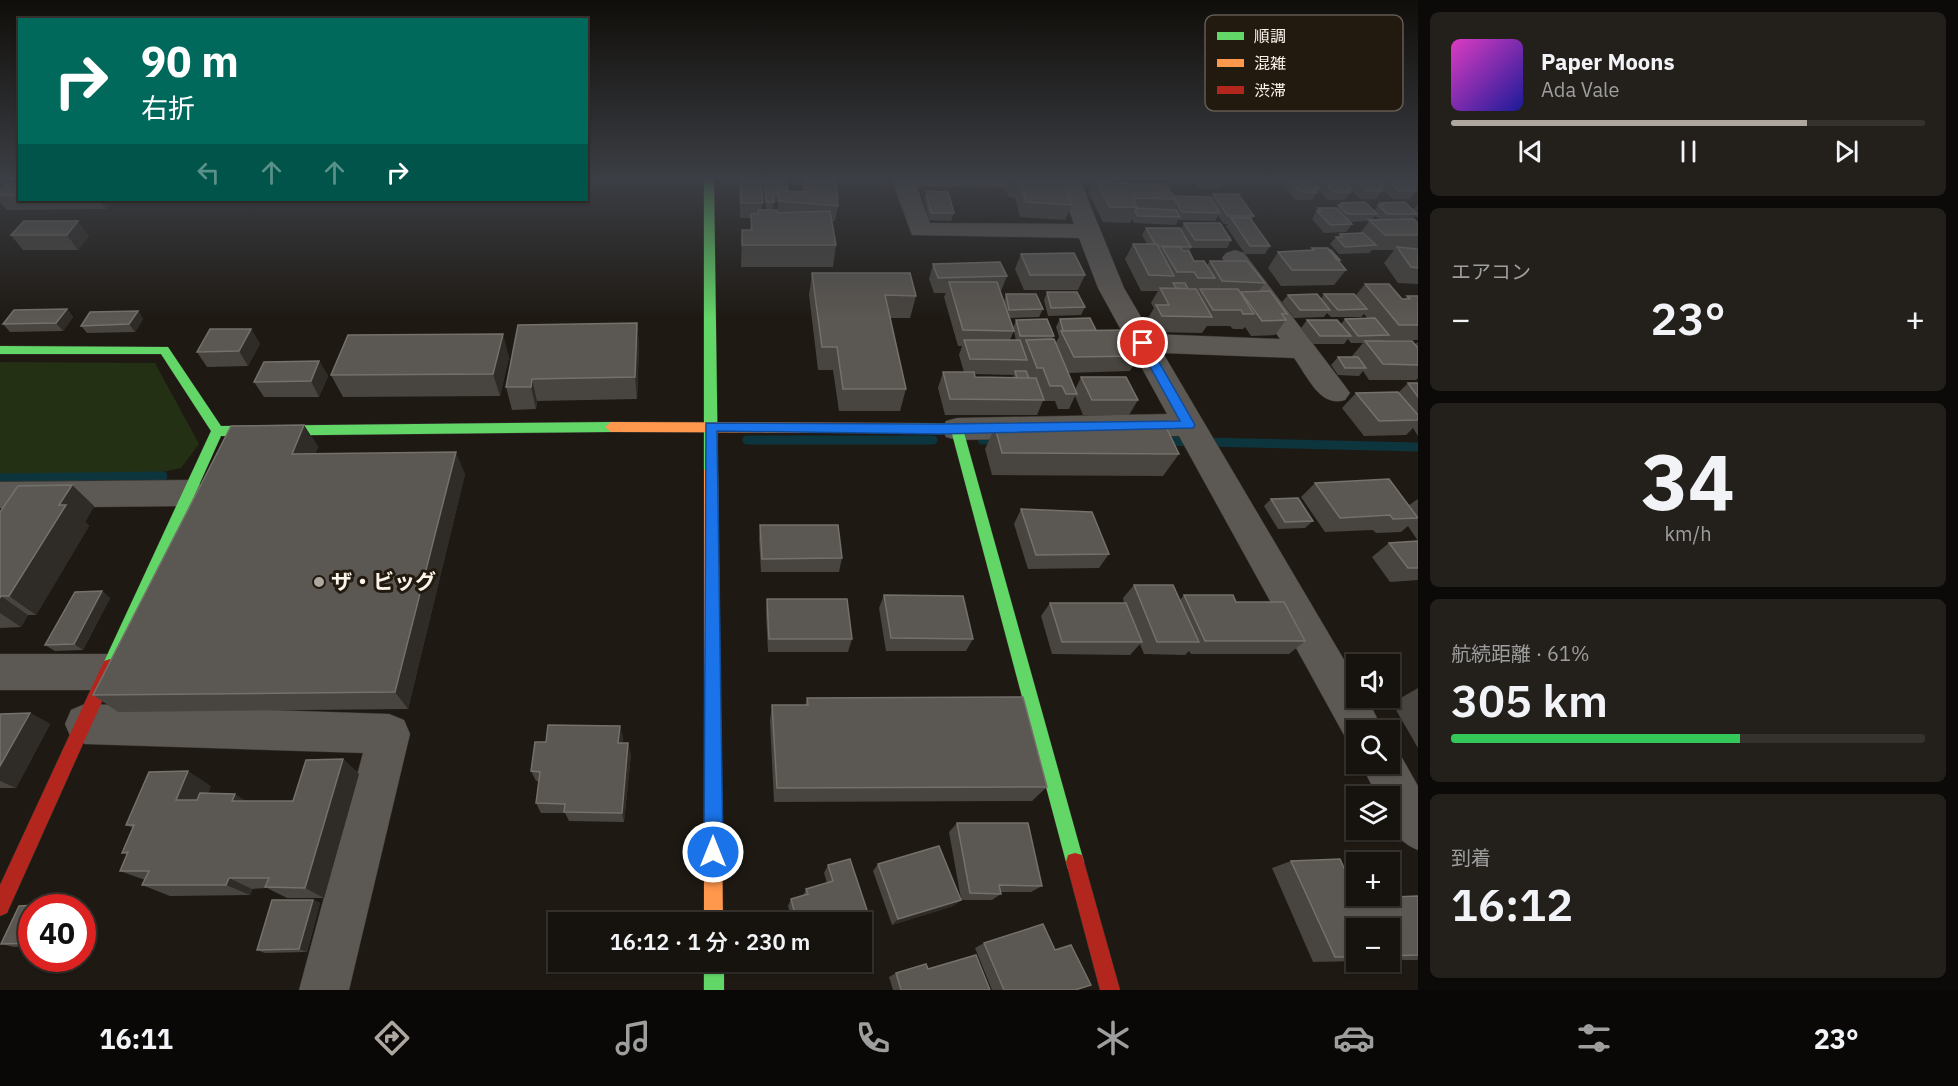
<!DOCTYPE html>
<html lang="ja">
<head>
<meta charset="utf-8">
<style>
  :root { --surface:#16130e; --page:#23201c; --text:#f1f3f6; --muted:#9e9e9e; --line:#35322e; --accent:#ada7a0 }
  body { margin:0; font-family:"IBM Plex Sans","Noto Sans JP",sans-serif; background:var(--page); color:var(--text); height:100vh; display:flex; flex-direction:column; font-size:22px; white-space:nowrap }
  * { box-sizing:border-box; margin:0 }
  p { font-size:20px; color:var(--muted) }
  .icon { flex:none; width:33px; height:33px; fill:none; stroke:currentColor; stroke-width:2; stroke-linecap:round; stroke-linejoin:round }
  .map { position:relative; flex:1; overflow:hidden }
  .sheet { display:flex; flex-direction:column; gap:12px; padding:12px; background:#0c0a08; width:540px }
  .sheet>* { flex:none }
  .banner { position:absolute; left:18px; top:18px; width:570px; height:183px; border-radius:0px; box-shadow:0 2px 4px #0004,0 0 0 2px var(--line); background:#00695c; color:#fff; overflow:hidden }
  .tools { position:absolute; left:1346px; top:654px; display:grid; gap:12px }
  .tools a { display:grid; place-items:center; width:54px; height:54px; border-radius:0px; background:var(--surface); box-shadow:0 2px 4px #0004,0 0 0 2px var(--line); font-size:30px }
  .speed { position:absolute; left:18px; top:894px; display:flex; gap:12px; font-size:30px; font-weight:700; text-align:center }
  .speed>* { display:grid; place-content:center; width:78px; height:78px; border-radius:50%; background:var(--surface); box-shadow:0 2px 4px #0004,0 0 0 2px var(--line); line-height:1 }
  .speed .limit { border:9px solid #d22; background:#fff; color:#111 }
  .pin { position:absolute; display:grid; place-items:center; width:51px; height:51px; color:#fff; margin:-26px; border:3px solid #fff; border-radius:50%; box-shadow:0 2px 6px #0007 }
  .me { position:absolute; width:66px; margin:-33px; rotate:0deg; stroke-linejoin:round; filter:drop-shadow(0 0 4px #0008) }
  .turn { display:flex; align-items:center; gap:21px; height:126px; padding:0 24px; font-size:27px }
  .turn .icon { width:78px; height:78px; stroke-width:2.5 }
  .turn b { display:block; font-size:42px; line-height:51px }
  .lanes { display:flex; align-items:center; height:57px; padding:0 24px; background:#0003; justify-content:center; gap:30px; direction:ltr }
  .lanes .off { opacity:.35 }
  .big { font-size:45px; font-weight:600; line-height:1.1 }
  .sheet .tile { flex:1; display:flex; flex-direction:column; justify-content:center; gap:9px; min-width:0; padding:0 21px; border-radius:9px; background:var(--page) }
  .sheet .dial { align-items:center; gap:0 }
  .dial b { font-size:78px; line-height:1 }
  .song { display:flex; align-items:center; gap:18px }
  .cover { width:72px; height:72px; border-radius:9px; background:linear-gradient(135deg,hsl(310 70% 55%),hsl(240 70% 35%)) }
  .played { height:6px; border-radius:3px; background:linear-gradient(90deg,var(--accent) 75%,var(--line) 75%) }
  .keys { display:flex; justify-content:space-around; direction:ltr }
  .heat { display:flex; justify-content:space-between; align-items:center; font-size:33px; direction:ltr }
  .charge { height:9px; border-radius:4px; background:linear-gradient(90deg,#34c759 61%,var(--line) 0) }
  .trip { position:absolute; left:548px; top:912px; width:324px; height:60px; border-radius:0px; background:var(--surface); box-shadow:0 2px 4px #0004,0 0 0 2px var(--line); font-weight:600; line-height:60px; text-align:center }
  .dock { display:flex; height:96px; justify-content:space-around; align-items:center; background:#090806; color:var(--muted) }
  .dock .icon { width:42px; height:42px }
  .dock .current { color:var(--accent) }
  .dock b { font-size:27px; color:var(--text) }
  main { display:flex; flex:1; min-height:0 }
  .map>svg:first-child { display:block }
  .green { fill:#243014 }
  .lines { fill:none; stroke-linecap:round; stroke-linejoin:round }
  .stream { stroke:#0d353e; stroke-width:9 }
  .lane-casing { stroke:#37342f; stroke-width:2 }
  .street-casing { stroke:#37342f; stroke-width:1 }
  .fast-casing { stroke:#37342f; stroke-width:1 }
  .slow-casing { stroke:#37342f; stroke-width:1 }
  .jam-casing { stroke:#37342f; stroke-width:1 }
  .lane { fill:#5c5854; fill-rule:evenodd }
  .street { fill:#5c5854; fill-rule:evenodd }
  .fast { fill:#63d668; fill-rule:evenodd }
  .slow { fill:#ff974d; fill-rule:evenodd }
  .jam { fill:#b3261e; fill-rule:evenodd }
  .wall { fill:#48443f; fill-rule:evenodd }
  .shaded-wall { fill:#2f2b26 }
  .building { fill:#5b5752; stroke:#74706a; stroke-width:1.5 }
  .route { fill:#1a73e8; stroke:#114b97; stroke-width:1.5 }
  .poi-dot { fill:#ada7a0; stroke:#221a0f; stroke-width:2 }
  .labels { text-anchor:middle; stroke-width:6; stroke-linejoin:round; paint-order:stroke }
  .poi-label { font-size:21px; font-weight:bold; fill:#faf4ec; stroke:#221a0f; text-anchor:start }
  .key { fill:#221a0f; stroke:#635b51; stroke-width:1.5 }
  .key-label { font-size:16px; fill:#faf4ec }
</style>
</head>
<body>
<main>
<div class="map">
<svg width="1418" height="990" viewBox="0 0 1418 990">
  <rect width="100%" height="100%" fill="#1e1913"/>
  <path class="green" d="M0,362L155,363L199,444L181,468L153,474H0Z"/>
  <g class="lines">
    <path class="stream" d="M747,440H933
      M982,440H999
      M1162,441L1418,447
      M0,478L163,476"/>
    <defs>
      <path id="lane" d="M900,181H1028L1034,184L1028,187L904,186L900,185Z"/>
      <path id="street" d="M892,180H914L930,223L1074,224L1058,180H1080L1124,288L1151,334L1280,339L1222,258L1226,253L1235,250L1244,253L1345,386L1350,393L1345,400C1320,408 1308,377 1294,358L1163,353L1356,680V698H1367L1383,730H1356V747L1349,744L1179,436L957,440L946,437L942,429L946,421L957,418L1167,414L1098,288L1079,238L912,235Z
        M188,480L200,484L204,493L200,502L188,506L0,508V482Z
        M0,654H107L121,659L126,672L121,685L107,690H0Z
        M85,704L389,714L404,720L410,734L349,990H299L363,753L85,744L71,738L65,724L71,710Z
        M1389,746L1397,749L1418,786V850C1392,839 1389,823 1389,796H1377L1361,764H1389Z"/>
      <path id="fast" d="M704,180H714L718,470L711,475L704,470Z
        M0,346L168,347L221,426L611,422L617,427L611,432L221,436L116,671L110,673L104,671L102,666L211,431L161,354H0Z
        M915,423L957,424L963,429L1084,862L1082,869L1075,871L1068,869L1066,862L952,434L911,431L909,428L911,425Z
        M704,962H724V990H704Z"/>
      <path id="slow" d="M611,422L915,423L921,428L915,433L611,432L605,427Z
        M711,465L718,470L723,922H704V470Z"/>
      <path id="jam" d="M110,659L116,661L118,666L7,913L0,916V885L104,661Z
        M1075,853L1082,855L1084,862L1120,990H1100L1066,862L1068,855Z"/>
    </defs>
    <use href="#lane" class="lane-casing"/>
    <use href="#street" class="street-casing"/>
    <use href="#fast" class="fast-casing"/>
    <use href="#slow" class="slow-casing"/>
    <use href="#jam" class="jam-casing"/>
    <use href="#lane" class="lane"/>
    <use href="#street" class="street"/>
    <use href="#fast" class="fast"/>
    <use href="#slow" class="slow"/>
    <use href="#jam" class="jam"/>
  </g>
  <path class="wall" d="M739,180H761L762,210L778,213V202H774L773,209L766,210L764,180H786L788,191L802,192L804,180L838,206L835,221H832L836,245L833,267H741L742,230H750L751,218H740Z
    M1008,180H1063L1072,205L1065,220L1020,217L1015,198L1008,197L1006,187Z
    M1093,180H1108L1110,183L1173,197L1211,198L1213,194L1254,216L1251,220L1270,246L1265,254H1245L1226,226L1228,224H1224L1218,216L1215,221L1178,220L1176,225L1134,223L1132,219L1130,223L1103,222L1088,192Z
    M1193,180H1223L1224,181L1220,189H1199Z
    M1284,180H1311L1314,183L1316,180H1344L1346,182L1347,180H1377L1378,182L1379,180H1418V192L1416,190L1409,199H1393L1383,190L1376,199H1360L1352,190L1345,200H1328L1319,190L1312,200H1295L1282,184Z
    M20,183V200H114L106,209L7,210L0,202V190Z
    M926,191L954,213L951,221L929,220L924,199Z
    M1341,203L1374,211L1380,203L1413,210L1418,204V218L1415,216L1412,219L1418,223V284L1398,283L1384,263L1394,250H1372L1369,253L1339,254L1330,244L1336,237H1338L1340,234L1360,233L1369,221L1350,222L1352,224L1346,232L1324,233L1312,219L1318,208H1336ZM1375,216L1380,220H1372Z
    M24,221L89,236L78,250H23L11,235Z
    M1184,223L1231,240L1227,248H1191L1189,251L1194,261L1207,265L1210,261L1265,283L1259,291L1287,314L1284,317L1286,320L1275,335L1251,336L1245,327L1243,329H1233L1230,326H1207L1202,333L1153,332L1147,320L1154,308L1151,303L1158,291H1141L1125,259L1133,244H1147L1142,235L1146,228L1181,229Z
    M1312,248L1340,260L1339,262L1346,270L1334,285L1281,286L1268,268L1278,252L1310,250Z
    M1021,254L1085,275L1078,290H1024L1015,269Z
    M933,264L1007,276L1001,291H1000L1004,301L1006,294L1043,309L1039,317L1009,318L1014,331L1010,340H1016L1013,328L1016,320L1054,336L1052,339L1055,344L1059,337L1056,327L1060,319L1096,330L1139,356L1130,371L1067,373L1075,390L1081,377L1138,400L1129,415H1083L1075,396L1069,409H1058L1055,401H1043L1037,415H945L938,388L943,372H964L959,355L962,346H958L944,297L946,293H934L929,279ZM974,374L1014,375L1012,378L975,377Z
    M812,273L916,296L910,318H890L906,389L900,411H839L833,370H818L809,295Z
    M1365,284L1402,299H1405L1407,296H1418V340H1385L1383,341L1415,344L1418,342V378L1416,380H1369L1363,371L1359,376L1338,375L1331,365L1338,357H1353L1352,356L1363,343H1351L1348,339L1344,344H1313L1301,328L1307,320L1341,324L1345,319H1368L1364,314L1361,317H1331L1327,313L1324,317L1294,318L1282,302L1288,295L1321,299L1324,294L1356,295Z
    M1047,292L1085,307L1081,315L1048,316L1044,300Z
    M67,309L73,317L63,331L10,332L3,324Z
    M138,311L143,319L135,332L87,333L81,326Z
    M637,323L639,346L637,399L537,401L536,409L512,410L506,387Z
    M251,329L260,344L248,366L207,367L197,352Z
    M509,357L500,396L343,397L331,375Z
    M319,361L328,376L319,397H264L254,382Z
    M1408,383H1418V436L1413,428L1406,435L1364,436L1342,408L1356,393H1398Z
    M304,425L318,447L315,454L465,474L408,709L118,712L93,695Z
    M995,427L1179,454L1163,476L992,475L985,449Z
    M1315,483L1409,505L1418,499V541L1408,526L1401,532L1376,533L1373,530L1325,532L1301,497Z
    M72,485L94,506L85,522L89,526L36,615H28L21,627L0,628V512Z
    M1271,499L1313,521L1305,528L1278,529L1264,506Z
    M1021,509L1109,554L1099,568L1028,569L1014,524Z
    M760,525L842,558L839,572H761L759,539Z
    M1418,541V580L1390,582L1372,557L1389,543Z
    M1134,585L1180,600L1184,595L1236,602L1305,641L1289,654H1191L1189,651L1185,655L1144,654L1140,644L1130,655L1052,654L1041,616L1050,603H1124L1123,598Z
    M102,591L110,598L83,650L55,651L45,645Z
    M884,595L973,639L966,651H886L879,608Z
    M767,599L852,639L848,652H768L766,613Z
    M1418,688V748L1392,703Z
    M807,698L1047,787L1032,801L774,802L770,721L772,705H805Z
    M30,713L50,724L16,788H0V714Z
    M623,737L622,743L631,754L624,822L569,821L565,813H541L536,803L539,781H536L531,771L546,742Z
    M343,759L359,774L324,898H287L267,888L252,889L250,895L170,896L142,885L145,880L120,871L127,855L122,853L133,828L126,825L211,786L208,793L247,801H293Z
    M957,823L1042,886L1031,892H1001V894L992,900H961L953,906L892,925L873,871L878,864L961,899L949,832Z
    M1291,861L1352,886L1393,897L1418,896V960H1389V928H1356V961L1313,962L1272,868Z
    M828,865L871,922L865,928L861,929V922H793L788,906L791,899L803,896L806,889L827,883L824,873Z
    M313,900L320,903L307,952L265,953L257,950Z
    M55,904L66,908H32V946L14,947L1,944L19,906Z
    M984,943L1055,950L1075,990H992L975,948Z
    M896,973L990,990H893L889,977Z"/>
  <path class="shaded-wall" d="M99,200H114L106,209Z
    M78,221L89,236L78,250L67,235Z
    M67,309L73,317L63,331L56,323Z
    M138,311L143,319L135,332L129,324Z
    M637,323L639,346L637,399L635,377Z
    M251,329L260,344L248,366L239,351Z
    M503,334L509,357L500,396L493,374Z
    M319,361L328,376L319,397L311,381Z
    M532,379L537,401L536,409L531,387Z
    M304,425L318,447L306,475L292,454Z
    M456,452L465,474L408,709L395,692Z
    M72,485L94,506L85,522L89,526L36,615L9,596L59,505Z
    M102,591L110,598L83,650L74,644Z
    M1,596L28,615L21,627L0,613V598Z
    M30,713L50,724L16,788L0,781V766Z
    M620,726L623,737L621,754L618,743Z
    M628,743L631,754L624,822L622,813Z
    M343,759L359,774L324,898L305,888Z
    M188,771L211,786L200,814L176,800Z
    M235,794L256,807L232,801Z
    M229,878L252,889L250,895L226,885Z
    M313,900L320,903L307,952L299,949Z
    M961,900L953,906L892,925L898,919Z
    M55,904L66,908H54Z
    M871,922L865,928L861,929V925Z"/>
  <path class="building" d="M740,180H761L763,203H741Z
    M764,180H786L788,191H779V195H773L774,202H766Z
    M804,180H836L838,206L779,201V191L807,192V187H804Z
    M1013,180H1063L1072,205L1026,202L1020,182H1013Z
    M1096,180H1108L1110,183L1165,184L1175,199L1133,198L1137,207H1110Z
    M1202,180H1223L1224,181H1203Z
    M1289,180H1311L1320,189H1314L1317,192H1300Z
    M1322,180H1344L1352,189H1347L1350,192H1334Z
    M1355,180H1377L1384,188H1379L1382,191H1366Z
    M1387,180H1409L1417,188H1412L1415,191H1399Z
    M7,183H20V195H0V190Z
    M926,191L948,192L954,213H931Z
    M1213,194H1238L1254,216H1228Z
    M1173,196L1210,197L1220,213L1182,212Z
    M1365,202L1377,214H1347L1338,205H1343L1341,203Z
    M1405,202L1417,214H1387L1378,205H1383L1380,203Z
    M1137,208L1176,210L1180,217L1138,216L1135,211Z
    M1318,208H1336L1352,224L1330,225L1317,211H1321Z
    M758,210H777V213L830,211L836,245H742V230H752L751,214H758Z
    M1231,218H1250L1270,246H1250Z
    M1414,219L1418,223V235H1385L1369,220Z
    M24,221H78L67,235H11Z
    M1184,223H1220L1231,240H1195Z
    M1146,228H1180L1191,247L1158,246L1157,244H1155Z
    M1363,233L1376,245L1345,247L1336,237H1342L1340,234Z
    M1133,244H1157L1174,276L1149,275Z
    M1162,247H1180L1183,251H1189L1194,261H1204L1215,278H1198L1194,272H1177Z
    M1397,247L1418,249V268L1411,267Z
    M1312,248H1328L1346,270H1292L1278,252L1314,250Z
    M1329,250H1331L1340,260H1337Z
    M1074,253L1085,275H1030L1021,254Z
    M1210,261H1247L1265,283L1222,281Z
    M1000,262L1007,276L938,278L933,264Z
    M812,273H910L916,296L885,295L906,389H843L837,347H822Z
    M949,282H997L1014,331L963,330Z
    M1173,283H1185L1188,289L1176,288Z
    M1365,284H1389L1402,299H1410L1407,296H1418V325H1399Z
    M1160,288L1196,289L1212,317L1162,316L1156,305H1169Z
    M1200,289H1238L1254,314H1243L1241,310H1213Z
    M1270,291L1287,314H1282L1286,320L1262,321L1241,292Z
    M1047,292H1077L1085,307L1051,308Z
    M1006,294H1036L1043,309L1009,310Z
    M1317,294L1330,310H1300L1288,295Z
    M1324,294H1354L1367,309L1338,310Z
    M67,309L56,323L3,324L14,310Z
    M138,311L129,324L81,326L90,312Z
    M1090,318L1096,330L1063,331L1060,319Z
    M1375,318L1389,335L1358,336L1345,319Z
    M1047,319L1054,336H1020L1016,320Z
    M1307,320H1337L1351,336H1320Z
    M637,323L635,377L532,379L531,387H506L518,325Z
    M210,329H251L239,351L197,352Z
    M1125,330L1139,356L1074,357L1061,331Z
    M503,334L493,374L331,375L348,335Z
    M1054,339L1077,394H1066L1062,386H1050L1043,368H1037L1026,340Z
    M964,340H1020L1027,360L970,359Z
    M1365,341H1412L1418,348V365L1383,364Z
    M1338,357H1358L1366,368H1345Z
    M319,361L311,381L254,382L264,362Z
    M1015,371H1026L1029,378H1017Z
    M943,372H974L975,377L1036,378L1044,400L950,399Z
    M1081,377H1126L1138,400H1092Z
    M1408,383H1418V397Z
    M1398,392L1418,415V420L1379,421L1356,393Z
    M304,425L292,454L456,452L395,692L93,695L231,426Z
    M995,427H1166L1179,454L1002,453Z
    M1389,479L1418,518L1393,519L1390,515L1340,518L1315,483Z
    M72,485L59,505H66L9,596H1L0,598V512L18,486Z
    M1298,498L1313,521L1285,522L1271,499Z
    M1021,509L1092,512L1109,554L1036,555Z
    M760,525H838L842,558L762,559Z
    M1418,541V568H1408L1389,543Z
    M1134,585H1173L1199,642H1157Z
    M102,591L74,644L45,645L75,592Z
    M884,595L963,596L973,639L891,638Z
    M1184,595H1233L1236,602H1284L1305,641H1205Z
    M767,599H847L852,639H769Z
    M1050,603H1126L1142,642H1062Z
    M1023,697L1047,787L777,788L772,705H808L807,698Z
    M30,713L0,766V714Z
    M548,725L620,726L618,743H628L622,813L564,812L565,804L536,803L540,772L531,771L535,742H546Z
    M343,759L305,888L265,887L269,878H229L226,885H142L149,871H120L128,852L122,853L134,825H126L149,772L188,771L176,800H197L200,793L235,794L232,801H293L306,760Z
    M957,823H1028L1042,886L999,885L1001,894L970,893Z
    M939,846L961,900L898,919L878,864Z
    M850,859L871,922L861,925V922H797L791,899L808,894L806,889L833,881L828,865Z
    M1340,859L1352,886H1356V896H1389V888L1393,897L1418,896V955L1389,956V928H1356V957H1335L1291,861Z
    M272,900H313L299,949L257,950Z
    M55,904L54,908H32V943L1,944L19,906Z
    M1043,924L1055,950L1071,945L1091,985L1075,990H1004L984,943Z
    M976,955L990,990H901L896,973L926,964L928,969Z"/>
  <linearGradient id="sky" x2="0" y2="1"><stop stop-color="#100e0a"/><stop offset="0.56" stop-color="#3b3e44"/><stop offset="1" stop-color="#3b3e44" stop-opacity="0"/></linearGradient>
  <rect width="1418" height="319" fill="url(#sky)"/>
  <path class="route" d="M1143,339L1148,343L1195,425L1193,428L939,434L717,431L723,852L720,858L713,861L707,858L704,852L706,423L939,424L1180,421L1137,343Z"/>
  <circle class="poi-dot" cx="319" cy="582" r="6"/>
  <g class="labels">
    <g class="poi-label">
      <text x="331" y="589">ザ・ビッグ</text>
    </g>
  </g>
  <rect x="1205" y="15" width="198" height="96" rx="9" class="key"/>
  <rect x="1217" y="32" width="27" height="8" fill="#63d668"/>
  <rect x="1217" y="59" width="27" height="8" fill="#ff974d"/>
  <rect x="1217" y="86" width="27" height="8" fill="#b3261e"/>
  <g class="key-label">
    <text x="1254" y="42">順調</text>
    <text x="1254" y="69">混雑</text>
    <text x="1254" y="96">渋滞</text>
  </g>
</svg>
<div class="tools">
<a><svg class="icon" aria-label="sound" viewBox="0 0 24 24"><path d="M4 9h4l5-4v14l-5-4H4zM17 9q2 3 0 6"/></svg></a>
<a><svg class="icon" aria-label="search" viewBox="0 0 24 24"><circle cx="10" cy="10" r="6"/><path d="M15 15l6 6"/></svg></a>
<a><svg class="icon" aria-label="layers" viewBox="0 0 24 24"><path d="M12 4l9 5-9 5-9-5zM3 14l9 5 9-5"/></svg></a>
<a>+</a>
<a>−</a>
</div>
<div class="speed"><div class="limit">40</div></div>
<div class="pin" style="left:1143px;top:343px;background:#d93025"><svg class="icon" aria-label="arrive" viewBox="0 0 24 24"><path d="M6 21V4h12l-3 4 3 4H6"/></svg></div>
<svg class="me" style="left:713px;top:852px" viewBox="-20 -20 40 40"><circle r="17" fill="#1a73e8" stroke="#fff" stroke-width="3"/><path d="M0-11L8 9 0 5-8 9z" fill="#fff"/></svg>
<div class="trip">16:12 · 1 分 · 230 m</div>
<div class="banner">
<div class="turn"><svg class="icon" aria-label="right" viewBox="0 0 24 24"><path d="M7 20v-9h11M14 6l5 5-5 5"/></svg><div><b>90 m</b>右折</div></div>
<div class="lanes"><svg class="icon off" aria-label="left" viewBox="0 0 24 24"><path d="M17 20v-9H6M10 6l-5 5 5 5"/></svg><svg class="icon off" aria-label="ahead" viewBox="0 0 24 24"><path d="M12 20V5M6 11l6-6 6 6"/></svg><svg class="icon off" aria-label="ahead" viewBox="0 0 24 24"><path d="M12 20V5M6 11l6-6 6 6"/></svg><svg class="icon" aria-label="right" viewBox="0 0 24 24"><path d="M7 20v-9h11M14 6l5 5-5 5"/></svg></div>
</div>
</div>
<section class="sheet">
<div class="tile">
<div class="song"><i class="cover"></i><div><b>Paper Moons</b><p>Ada Vale</p></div></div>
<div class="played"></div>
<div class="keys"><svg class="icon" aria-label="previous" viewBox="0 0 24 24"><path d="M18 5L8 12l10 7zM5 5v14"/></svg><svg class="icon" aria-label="pause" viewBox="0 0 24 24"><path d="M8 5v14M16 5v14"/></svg><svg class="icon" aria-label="next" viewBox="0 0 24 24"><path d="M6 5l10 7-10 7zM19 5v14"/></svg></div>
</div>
<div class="tile"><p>エアコン</p>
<div class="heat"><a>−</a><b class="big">23°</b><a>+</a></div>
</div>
<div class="tile dial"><b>34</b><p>km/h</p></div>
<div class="tile"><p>航続距離 · 61%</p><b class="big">305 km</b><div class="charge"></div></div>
<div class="tile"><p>到着</p><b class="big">16:12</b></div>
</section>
</main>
<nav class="dock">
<b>16:11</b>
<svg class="icon current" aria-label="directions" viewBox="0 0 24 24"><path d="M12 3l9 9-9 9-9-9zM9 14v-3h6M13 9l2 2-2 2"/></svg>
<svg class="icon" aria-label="music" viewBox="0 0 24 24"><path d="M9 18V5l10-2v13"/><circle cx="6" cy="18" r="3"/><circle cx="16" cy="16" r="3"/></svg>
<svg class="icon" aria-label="phone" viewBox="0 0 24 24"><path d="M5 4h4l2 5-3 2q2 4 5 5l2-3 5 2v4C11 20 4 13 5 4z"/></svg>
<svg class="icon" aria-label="climate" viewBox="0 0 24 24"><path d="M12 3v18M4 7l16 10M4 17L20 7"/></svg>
<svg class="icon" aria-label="car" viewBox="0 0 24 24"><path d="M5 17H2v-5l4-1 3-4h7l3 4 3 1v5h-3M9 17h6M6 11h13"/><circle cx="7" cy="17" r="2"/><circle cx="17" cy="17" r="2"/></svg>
<svg class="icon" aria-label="filters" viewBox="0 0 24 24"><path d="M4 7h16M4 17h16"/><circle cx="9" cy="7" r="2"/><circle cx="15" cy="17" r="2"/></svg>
<b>23°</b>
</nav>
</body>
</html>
